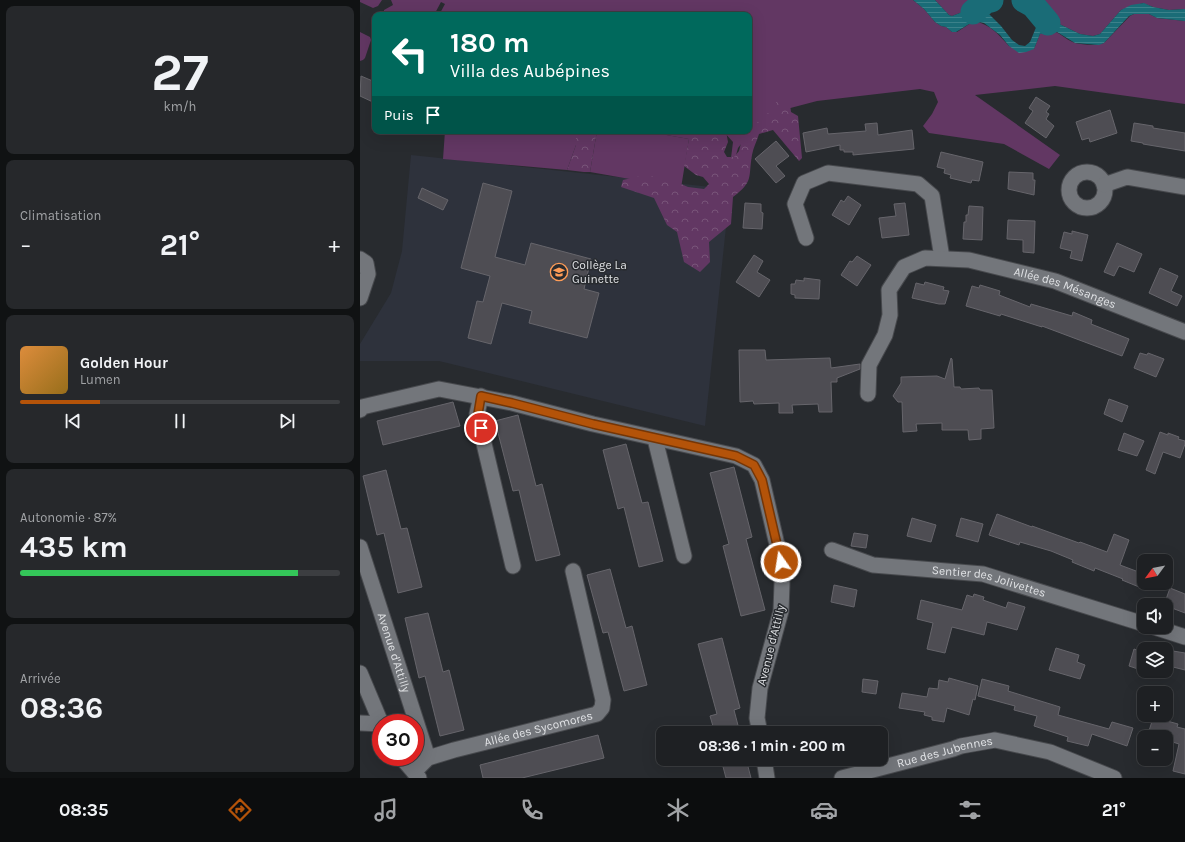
<!DOCTYPE html>
<html lang="fr">
<head>
<meta charset="utf-8">
<style>
  :root { --surface:#1e2023; --page:#26282b; --text:#f1f3f6; --muted:#a1a3a6; --line:#3c3e41; --accent:#b45309 }
  body { margin:0; font-family:Karla,sans-serif; background:var(--page); color:var(--text); height:100vh; display:flex; flex-direction:column; font-size:15px; white-space:nowrap }
  * { box-sizing:border-box; margin:0 }
  p { font-size:13px; color:var(--muted) }
  .icon { flex:none; width:22px; height:22px; fill:none; stroke:currentColor; stroke-width:2; stroke-linecap:round; stroke-linejoin:round }
  .map { position:relative; flex:1; overflow:hidden }
  .side { display:flex; flex-direction:column; gap:6px; padding:6px; background:#101213; width:360px }
  .side>* { flex:none }
  .guide { position:absolute; left:12px; top:12px; width:380px; height:122px; border-radius:8px; box-shadow:0 4px 16px #0002,0 0 0 1px var(--line); background:#00695c; color:#fff; overflow:hidden }
  .needle { width:26px; rotate:238deg }
  .controls { position:absolute; left:777px; top:554px; display:grid; gap:8px }
  .controls a { display:grid; place-items:center; width:36px; height:36px; border-radius:8px; background:var(--surface); box-shadow:0 4px 16px #0002,0 0 0 1px var(--line); font-size:20px }
  .speed { position:absolute; left:12px; top:714px; display:flex; gap:8px; font-size:20px; font-weight:700; text-align:center }
  .speed>* { display:grid; place-content:center; width:52px; height:52px; border-radius:50%; background:var(--surface); box-shadow:0 4px 16px #0002,0 0 0 1px var(--line); line-height:1 }
  .speed .limit { border:6px solid #d22; background:#fff; color:#111 }
  .pin { position:absolute; display:grid; place-items:center; width:34px; height:34px; color:#fff; margin:-17px; border:2px solid #fff; border-radius:50%; box-shadow:0 1px 4px #0007 }
  .me { position:absolute; width:44px; margin:-22px; rotate:347deg; stroke-linejoin:round; filter:drop-shadow(0 0 3px #0008) }
  .turn { display:flex; align-items:center; gap:14px; height:84px; padding:0 12px; font-size:18px }
  .turn .icon { width:52px; height:52px; stroke-width:2.5 }
  .turn b { display:block; font-size:28px; line-height:34px }
  .then { display:flex; align-items:center; height:38px; padding:0 12px; background:#0003; gap:8px; font-size:15px }
  .big { font-size:30px; font-weight:700; line-height:1.1 }
  .side .card { flex:1; display:flex; flex-direction:column; justify-content:center; gap:6px; min-width:0; padding:0 14px; border-radius:8px; background:var(--page) }
  .side .dial { align-items:center; gap:0 }
  .dial b { font-size:52px; line-height:1 }
  .song { display:flex; align-items:center; gap:12px }
  .cover { width:48px; height:48px; border-radius:6px; background:linear-gradient(135deg,hsl(30 70% 55%),hsl(40 70% 35%)) }
  .played { height:4px; border-radius:2px; background:linear-gradient(90deg,var(--accent) 25%,var(--line) 25%) }
  .keys { display:flex; justify-content:space-around; direction:ltr }
  .heat { display:flex; justify-content:space-between; align-items:center; font-size:22px; direction:ltr }
  .charge { height:6px; border-radius:3px; background:linear-gradient(90deg,#34c759 87%,var(--line) 0) }
  .trip { position:absolute; left:296px; top:726px; width:232px; height:40px; border-radius:8px; background:var(--surface); box-shadow:0 4px 16px #0002,0 0 0 1px var(--line); font-weight:700; line-height:40px; text-align:center }
  .tab-bar { display:flex; height:64px; justify-content:space-around; align-items:center; background:#0c0d0e; color:var(--muted) }
  .tab-bar .icon { width:28px; height:28px }
  .tab-bar .selected { color:var(--accent) }
  .tab-bar b { font-size:18px; color:var(--text) }
  main { display:flex; flex:1; min-height:0 }
  .map>svg:first-child { display:block }
  .built { fill:#2e323c }
  .green { fill:#623763 }
  .forest { fill:url(#forest-crowns) }
  .water { fill:url(#water-rules) }
  .lines { fill:none; stroke-linecap:round; stroke-linejoin:round }
  .river { stroke:#1a6c77; stroke-width:25 }
  .building { fill:#4e4d53; stroke:#66656b }
  .minor-casing { stroke:#47494d; stroke-width:17 }
  .minor { stroke:#73767b; stroke-width:15 }
  .route-casing { stroke:#753606; stroke-width:10 }
  .route { stroke:#b45309; stroke-width:7 }
  .labels { text-anchor:middle; stroke-width:3; stroke-linejoin:round; paint-order:stroke }
  .poi-label { font-size:12px; fill:#e0e2e5; stroke:#282b2f; text-anchor:start }
  .street-label { font-size:12px; fill:#e0e2e5; stroke:#282b2f }
</style>
</head>
<body>
<main>
<section class="side">
<div class="card dial"><b>27</b><p>km/h</p></div>
<div class="card"><p>Climatisation</p>
<div class="heat"><a>−</a><b class="big">21°</b><a>+</a></div>
</div>
<div class="card">
<div class="song"><i class="cover"></i><div><b>Golden Hour</b><p>Lumen</p></div></div>
<div class="played"></div>
<div class="keys"><svg class="icon" aria-label="previous" viewBox="0 0 24 24"><path d="M18 5L8 12l10 7zM5 5v14"/></svg><svg class="icon" aria-label="pause" viewBox="0 0 24 24"><path d="M8 5v14M16 5v14"/></svg><svg class="icon" aria-label="next" viewBox="0 0 24 24"><path d="M6 5l10 7-10 7zM19 5v14"/></svg></div>
</div>
<div class="card"><p>Autonomie · 87%</p><b class="big">435 km</b><div class="charge"></div></div>
<div class="card"><p>Arrivée</p><b class="big">08:36</b></div>
</section>
<div class="map">
<svg width="825" height="778" viewBox="0 0 825 778">
  <defs>
    <pattern id="forest-crowns" width="20" height="18" patternUnits="userSpaceOnUse"><rect width="20" height="18" fill="#623763"/><path d="M2 6a3 3 0 1 1 6 0M12 15a3 3 0 1 1 6 0" fill="none" stroke="#785479"/></pattern>
    <pattern id="water-rules" width="6" height="5" patternUnits="userSpaceOnUse"><rect width="6" height="5" fill="#1a6c77"/><path d="M0 2.5h6" fill="none" stroke="#3b818a"/></pattern>
  </defs>
  <rect width="100%" height="100%" fill="#282b2f"/>
  <path class="built" d="M51,155L370,189L345,426L79,361H0V344L31,293L42,251Z"/>
  <path class="green" d="M0,0H22L18,6L13,8L0,2Z
    M31,0H553L564,9L575,22L581,26L586,27L592,32H597L614,21C630,24 639,35 649,46L674,49L680,34C699,26 700,38 715,43C724,45 736,46 744,43L770,16L774,14H789L797,18L825,21V104L695,86L615,95L700,155L689,169L644,144L569,133L563,126L572,114L578,102L574,92L560,89L457,101L419,111L391,132L378,148L375,159L371,158L373,142L363,131H389V15H79L85,4L81,2L74,15H27L24,14V10L33,5Z
    M575,0H622L610,9L592,16L589,15Z
    M674,0H825V9L809,10L793,7L783,3L761,10L740,34L733,36L720,34L687,18L682,9Z
    M0,32L10,37L11,40L5,58L3,60L0,61Z
    M85,131H216V145L207,170L83,159Z
    M237,131H284L329,139L321,188L230,172Z"/>
  <path class="forest" d="M429,97L431,112L438,116L442,158L439,161L413,130L399,134C397,141 393,148 392,155C388,178 394,181 373,197L371,224L349,242L350,262L340,272L324,262L317,232L307,225L294,198L261,187L263,180L285,175L312,180L328,187L344,189L349,184L343,177L336,175L324,166L329,139L284,131H366L368,142L364,152L367,157H374L379,151L383,135L409,112L418,100Z
    M216,131H237L230,172H224L207,170L216,145Z"/>
  <path class="water" d="M553,0H575L589,15L592,16L610,9L618,3L641,26L652,40L659,45L665,46L670,42L677,25L680,20L687,18L720,34L733,36L740,34L761,10L771,5L784,3L793,7L809,10L825,9V21L797,18L789,14H774L769,16L744,43L739,45L715,43L697,32L688,31L680,34L674,49L666,52L659,53L649,46L640,35L624,23L614,21L596,32H592L586,27L581,26L575,22L564,9Z"/>
  <g class="lines">
    <path class="river" d="M664,0L673,5L688,23
      M613,12L626,1L631,0"/>
  </g>
  <path class="building" d="M1,76L15,82V103L0,96Z
    M676,97L690,106L686,112L689,114L686,119L694,126L686,138L665,123L673,111L669,108Z
    M750,110L757,133L730,142L729,138L722,140L716,122Z
    M517,123L518,135L552,130L554,149L493,155V152H484V150H480V145L446,152L443,133L467,128L468,134L506,131L505,124Z
    M774,123L793,126V128L825,133V151L783,144V143L771,141Z
    M416,141L429,156L416,166L425,176L416,183L395,159Z
    M581,152L623,162L619,181L612,180L611,183L590,178L591,175L584,173L585,169L577,167Z
    M649,172L673,173V180H675L674,195L648,189Z
    M123,183L152,191L135,257L165,265L171,243L231,259L224,289L239,293L227,338L169,323L172,311L142,303L131,344L108,338L117,301L123,302L130,276L101,268Z
    M62,188L88,200L83,210L58,198Z
    M488,196L501,205L489,225L472,215L481,200L484,202Z
    M385,203L401,204V212L403,213L402,229L383,228Z
    M545,203L549,235L522,238L519,218L536,216L534,204Z
    M609,206L623,207L622,240L603,239L604,222H606V215H608Z
    M648,220L675,221L674,253L663,252V240L647,239Z
    M712,231L728,235L722,261L710,258L712,251L700,248L704,232L712,234Z
    M757,243L782,254L774,272L759,266L754,276L744,272Z
    M394,255L403,261L397,272L410,280L399,297L376,282Z
    M497,256L511,265L497,286L481,275L490,261L492,262Z
    M800,268L818,276L811,291L822,296L817,306L789,293Z
    M444,278L460,280L459,299L435,298V295L431,294V284H435L436,280L444,281Z
    M565,282L584,287L583,290L589,291L585,304H579L552,298L556,283L564,285Z
    M620,285L640,291L639,295L670,307L671,304L712,316L713,312L732,320L731,324L769,339L762,356L682,326V327L641,314L640,316L606,306L612,286L619,288Z
    M379,350H405L406,360L470,358L471,368L500,364V369L477,378V382H471L472,412H459L458,404L432,405L433,413H419V403L394,404L393,401L380,402Z
    M780,353L787,355L788,353L804,359L796,377L774,368Z
    M591,358L592,359L594,387H600L601,389L619,388L620,390H632L634,428L621,429V439L609,440L608,430H582V423L556,424L557,431L543,432L542,402H538L533,396L541,383V377L577,376L585,379Z
    M749,399L768,406L762,422L744,414Z
    M93,402L100,426L23,445L17,421Z
    M158,415L176,486L182,484L200,555L176,561L159,490L153,491L135,421Z
    M800,432L808,435V433L819,437L818,439L825,441V444L820,458L803,452L795,474L786,470Z
    M764,433L784,441L777,456L758,450Z
    M266,444L282,503L288,502L303,561L279,567L264,507L258,509L243,450Z
    M374,467L392,537L386,539L405,610L381,616L363,546L369,544L350,473Z
    M26,470L41,529L47,528L62,587L38,593L24,533L17,535L3,476Z
    M637,514L672,527V526L719,543L720,542L747,552L754,534L769,540L760,565L784,574V589L762,580L763,579L735,568L734,571L712,562L713,560L691,551L660,542L659,545L629,535Z
    M552,518L576,525L571,542L547,536Z
    M601,518L623,524L618,542L596,536Z
    M494,533L508,535L506,548L491,546Z
    M250,569L266,628L272,626L287,685L264,691L248,632L243,633L227,575Z
    M474,585L497,590L494,607L471,602Z
    M810,588L825,594V613L804,605Z
    M614,594L624,597L623,600L646,608L648,602L665,607L657,630L627,622L624,635L592,627L585,653L567,649L573,623L557,619L561,600L602,610L607,595L613,597Z
    M68,613L83,672L89,670L104,730L80,736L65,676L59,678L45,618Z
    M362,638L380,708L374,710L380,733H355L350,716L357,714L338,644Z
    M696,648L719,655L717,662L725,665L720,679L689,670Z
    M774,649L784,653V671L769,666Z
    M813,651L825,653V670L809,666Z
    M589,678L618,686L615,700L613,699L609,715L587,708L584,722L572,720V717L564,715L565,712L539,708L542,693L567,697L569,688L578,689L579,680L588,682Z
    M503,679L518,681L516,694L502,692Z
    M622,679L649,686L648,691L700,707L698,715L749,729L752,722L773,728L767,746L732,734L728,746L707,741L708,737L674,726L677,716L654,710L655,706L618,696Z
    M794,715H803L808,717L807,721L818,724L817,727L825,729V774L813,771L819,744L806,740V737H797L788,734Z
    M238,735L244,758L162,778H123L120,765Z
    M361,759H386L391,778H366Z"/>
  <g class="lines">
    <defs>
      <g id="minor">
        <circle cx="727" cy="190" r="18"/>
        <path d="M744,185L767,177L825,187"/>
        <path d="M446,238L435,204L444,183L468,173L558,184L572,196L582,258"/>
        <path d="M0,259L6,263L8,274L0,298"/>
        <path id="s1" d="M508,394L509,365L525,335L530,315L529,290L544,267L565,258L609,260L695,281L825,332"/>
        <path d="M121,396L117,414L153,566"/>
        <path d="M0,410L2,407L79,389L152,403L233,424L376,456L394,465L402,480L421,562L422,583L421,611L400,688L397,718L400,733"/>
        <path d="M295,439L324,556"/>
        <path id="s2" d="M0,547L68,758"/>
        <path id="s3" d="M472,550L513,565L623,574L784,624"/>
        <path d="M794,627L825,637"/>
        <path d="M0,673L21,723"/>
        <path d="M0,723L21,724"/>
        <path d="M41,757L59,778"/>
        <path d="M404,759L407,778"/>
        <path id="s4" d="M54,772L68,758L94,750L237,714L242,708L243,700L213,571"/>
        <path id="s5" d="M482,778L593,749L601,746L635,740L690,752L754,778"/>
      </g>
    </defs>
    <use href="#minor" class="minor-casing"/>
    <use href="#minor" class="minor"/>
  </g>
  <g class="lines">
    <defs>
      <path id="route" d="M121,428L118,414L121,396L152,403L233,424L376,456L394,465L402,480L421,562"/>
    </defs>
    <use href="#route" class="route-casing"/>
    <use href="#route" class="route"/>
  </g>
  <defs>
    <symbol id="school-ring" viewBox="-11 -11 22 22"><circle r="9.5" fill="#282b2f" stroke="#fe9c57" stroke-width="1.5"/><path d="M0-5L7-2L0 1L-7-2ZM-4 1L0 2.5L4 1V4Q0 6-4 4Z" fill="#fe9c57"/></symbol>
  </defs>
  <g fill-rule="evenodd">
    <use href="#school-ring" x="189" y="262" width="20" height="20"/>
  </g>
  <g class="labels">
    <g class="poi-label">
      <text x="212" y="269">Collège La<tspan x="212" dy="14">Guinette</tspan></text>
    </g>
    <g class="street-label">
      <text dy="4" stroke="none"><textPath href="#s1" startOffset="303">Allée des Mésanges</textPath></text>
      <text dy="4" stroke="none"><textPath href="#s3" startOffset="161">Sentier des Jolivettes</textPath></text>
      <text transform="translate(411 645) rotate(-76)" y="4">Avenue d'Attilly</text>
      <text dy="4" stroke="none"><textPath href="#s2" startOffset="111">Avenue d'Attilly</textPath></text>
      <text dy="4" stroke="none"><textPath href="#s4" startOffset="134">Allée des Sycomores</textPath></text>
      <text dy="4" stroke="none"><textPath href="#s5" startOffset="106">Rue des Jubennes</textPath></text>
    </g>
  </g>
</svg>
<div class="controls">
<a><svg class="needle" viewBox="-14 -14 28 28"><path d="M0-13l5 13h-10z" fill="#e53935"/><path d="M0 13l5-13h-10z" fill="#a1a3a6"/></svg></a>
<a><svg class="icon" aria-label="sound" viewBox="0 0 24 24"><path d="M4 9h4l5-4v14l-5-4H4zM17 9q2 3 0 6"/></svg></a>
<a><svg class="icon" aria-label="layers" viewBox="0 0 24 24"><path d="M12 4l9 5-9 5-9-5zM3 14l9 5 9-5"/></svg></a>
<a>+</a>
<a>−</a>
</div>
<div class="speed"><div class="limit">30</div></div>
<div class="pin" style="left:121px;top:428px;background:#d93025"><svg class="icon" aria-label="arrive" viewBox="0 0 24 24"><path d="M6 21V4h12l-3 4 3 4H6"/></svg></div>
<svg class="me" style="left:421px;top:562px" viewBox="-20 -20 40 40"><circle r="17" fill="#b45309" stroke="#fff" stroke-width="3"/><path d="M0-11L8 9 0 5-8 9z" fill="#fff"/></svg>
<div class="trip">08:36 · 1 min · 200 m</div>
<div class="guide">
<div class="turn"><svg class="icon" aria-label="left" viewBox="0 0 24 24"><path d="M17 20v-9H6M10 6l-5 5 5 5"/></svg><div><b>180 m</b>Villa des Aubépines</div></div>
<div class="then">Puis<svg class="icon" aria-label="arrive" viewBox="0 0 24 24"><path d="M6 21V4h12l-3 4 3 4H6"/></svg></div>
</div>
</div>
</main>
<nav class="tab-bar">
<b>08:35</b>
<svg class="icon selected" aria-label="directions" viewBox="0 0 24 24"><path d="M12 3l9 9-9 9-9-9zM9 14v-3h6M13 9l2 2-2 2"/></svg>
<svg class="icon" aria-label="music" viewBox="0 0 24 24"><path d="M9 18V5l10-2v13"/><circle cx="6" cy="18" r="3"/><circle cx="16" cy="16" r="3"/></svg>
<svg class="icon" aria-label="phone" viewBox="0 0 24 24"><path d="M5 4h4l2 5-3 2q2 4 5 5l2-3 5 2v4C11 20 4 13 5 4z"/></svg>
<svg class="icon" aria-label="climate" viewBox="0 0 24 24"><path d="M12 3v18M4 7l16 10M4 17L20 7"/></svg>
<svg class="icon" aria-label="car" viewBox="0 0 24 24"><path d="M5 17H2v-5l4-1 3-4h7l3 4 3 1v5h-3M9 17h6M6 11h13"/><circle cx="7" cy="17" r="2"/><circle cx="17" cy="17" r="2"/></svg>
<svg class="icon" aria-label="filters" viewBox="0 0 24 24"><path d="M4 7h16M4 17h16"/><circle cx="9" cy="7" r="2"/><circle cx="15" cy="17" r="2"/></svg>
<b>21°</b>
</nav>
</body>
</html>
